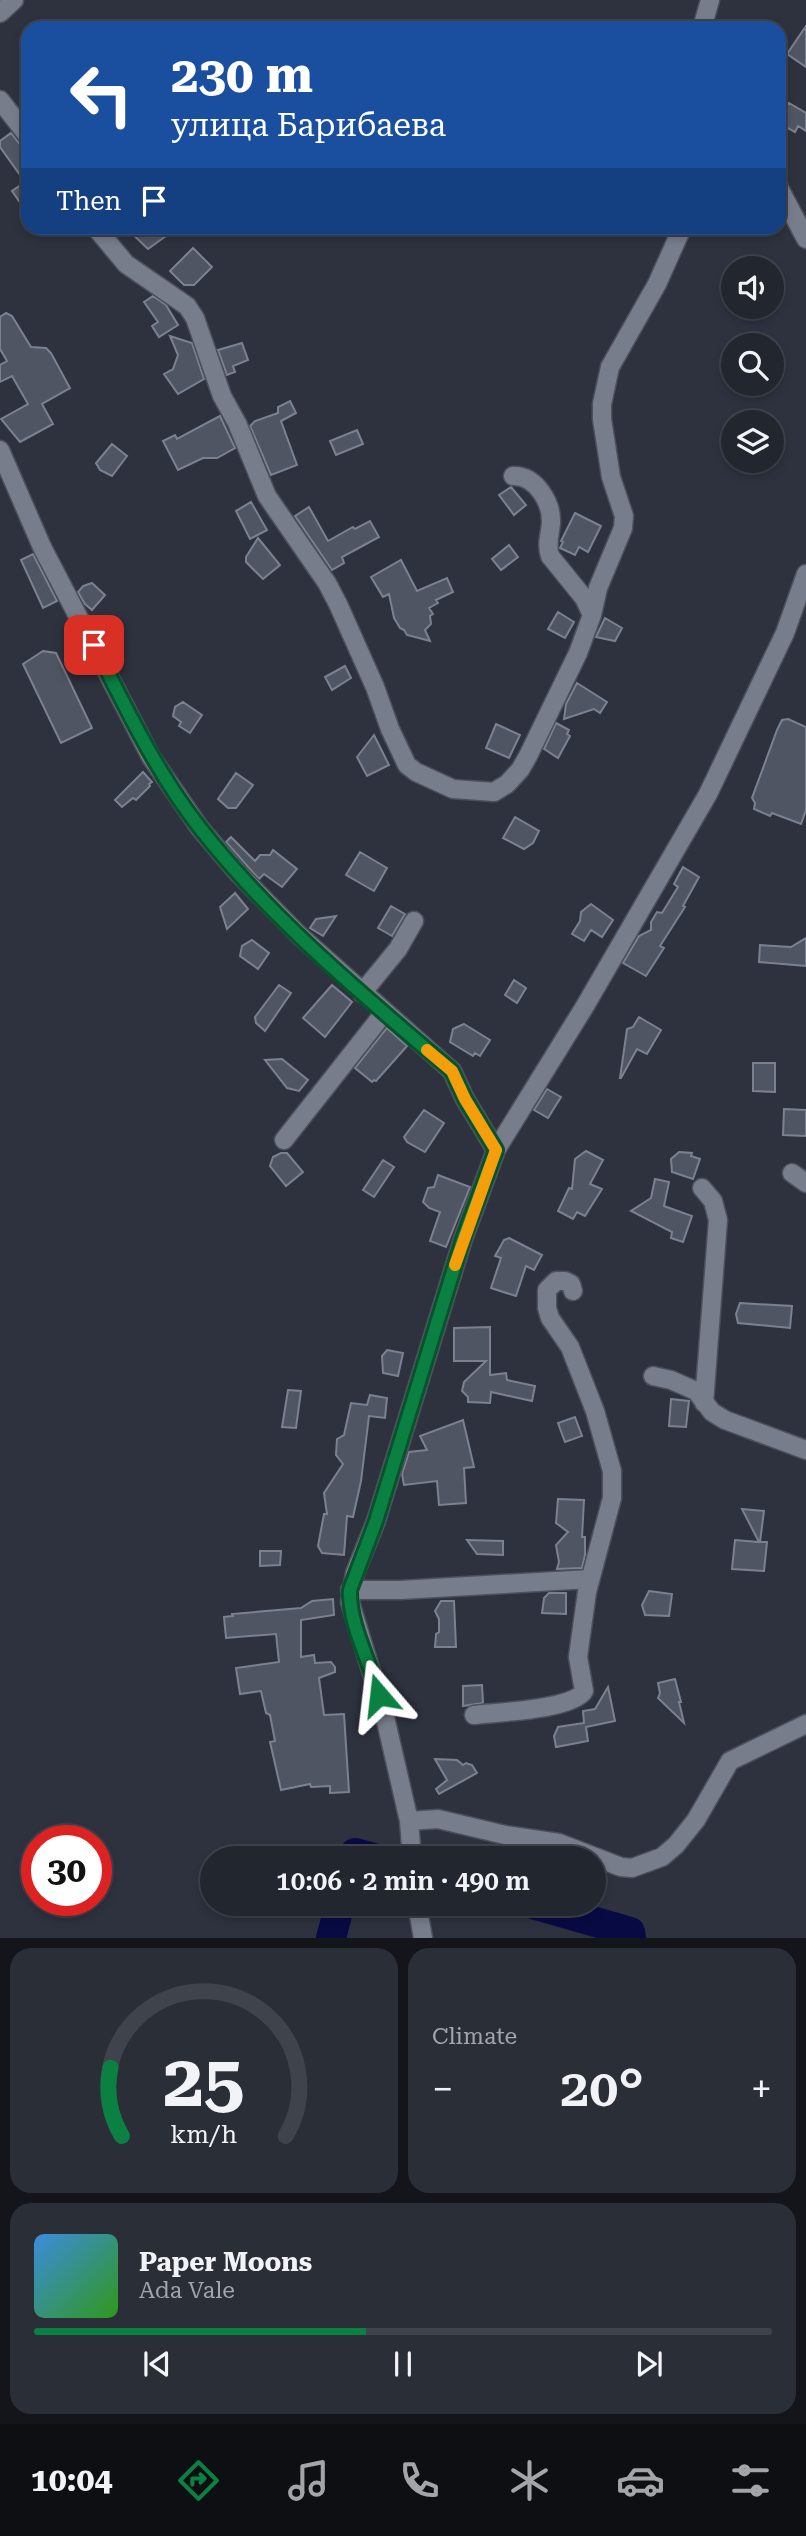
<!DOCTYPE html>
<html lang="en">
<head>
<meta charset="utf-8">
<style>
  :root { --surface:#22262f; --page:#2a2e37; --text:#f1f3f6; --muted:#a2a5aa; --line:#3f434b; --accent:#0b8043 }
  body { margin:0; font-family:"Roboto Serif",serif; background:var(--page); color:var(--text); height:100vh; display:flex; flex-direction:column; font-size:26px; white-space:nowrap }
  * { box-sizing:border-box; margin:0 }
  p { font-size:23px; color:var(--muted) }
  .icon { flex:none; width:38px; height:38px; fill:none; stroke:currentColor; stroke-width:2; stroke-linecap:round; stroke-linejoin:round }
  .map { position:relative; height:1938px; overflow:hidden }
  .side { display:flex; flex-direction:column; gap:10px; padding:10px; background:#13151a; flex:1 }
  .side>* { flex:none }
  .guide { position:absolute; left:21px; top:21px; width:765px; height:214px; border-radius:21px; box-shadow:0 4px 10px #0003,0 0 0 2px var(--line); background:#1a4fa0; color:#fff; overflow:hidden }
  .buttons { position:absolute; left:721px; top:256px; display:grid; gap:14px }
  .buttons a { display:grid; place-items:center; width:63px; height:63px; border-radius:50%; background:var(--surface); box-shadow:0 4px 10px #0003,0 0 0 2px var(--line); font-size:35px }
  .speed { position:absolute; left:21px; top:1825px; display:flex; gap:14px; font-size:35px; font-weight:700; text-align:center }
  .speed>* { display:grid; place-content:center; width:91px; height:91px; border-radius:50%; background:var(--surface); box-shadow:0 4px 10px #0003,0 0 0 2px var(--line); line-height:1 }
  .speed .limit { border:10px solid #d22; background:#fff; color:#111 }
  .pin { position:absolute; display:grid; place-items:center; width:60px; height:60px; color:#fff; margin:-30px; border-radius:14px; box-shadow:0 4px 10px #0006 }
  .me { position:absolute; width:77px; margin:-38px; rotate:343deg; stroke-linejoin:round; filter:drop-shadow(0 0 5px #0008) }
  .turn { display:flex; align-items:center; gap:24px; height:147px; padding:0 35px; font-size:32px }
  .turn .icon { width:91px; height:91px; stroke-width:2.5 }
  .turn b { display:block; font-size:49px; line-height:60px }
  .then { display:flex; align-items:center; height:66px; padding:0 35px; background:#0003; gap:14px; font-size:26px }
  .big { font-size:52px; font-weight:600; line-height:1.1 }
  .side .widget { flex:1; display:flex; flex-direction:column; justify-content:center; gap:10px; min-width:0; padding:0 24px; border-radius:21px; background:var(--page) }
  .side .dial { align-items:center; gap:0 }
  .dial svg { height:182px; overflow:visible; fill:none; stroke:var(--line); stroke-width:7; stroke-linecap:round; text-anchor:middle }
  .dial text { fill:var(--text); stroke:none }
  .song { display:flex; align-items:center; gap:21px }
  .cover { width:84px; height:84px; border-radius:10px; background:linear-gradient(135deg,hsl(210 70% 55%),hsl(110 70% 35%)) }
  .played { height:7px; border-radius:4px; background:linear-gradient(90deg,var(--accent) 45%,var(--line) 45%) }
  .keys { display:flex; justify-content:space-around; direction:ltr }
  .heat { display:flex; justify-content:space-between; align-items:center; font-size:38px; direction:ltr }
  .side .tiles { flex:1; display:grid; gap:10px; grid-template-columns:1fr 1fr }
  .widget:last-child { grid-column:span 2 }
  .trip { position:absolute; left:200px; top:1846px; width:406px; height:70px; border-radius:35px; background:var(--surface); box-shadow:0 4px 10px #0003,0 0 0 2px var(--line); font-weight:600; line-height:70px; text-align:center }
  .dock { display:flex; height:112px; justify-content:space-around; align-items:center; background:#0e0f13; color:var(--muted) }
  .dock .icon { width:49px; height:49px }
  .dock .selected { color:var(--accent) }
  .dock b { font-size:32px; color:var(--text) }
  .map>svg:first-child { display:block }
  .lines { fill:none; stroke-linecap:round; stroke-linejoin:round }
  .river { stroke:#080a44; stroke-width:30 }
  .building { fill:#505563; stroke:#7c8190; stroke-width:2 }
  .minor-casing { stroke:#4d505b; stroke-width:21 }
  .minor { stroke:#787d8c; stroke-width:18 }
  .route-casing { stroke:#07532c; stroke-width:18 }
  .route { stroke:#0b8043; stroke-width:12 }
  .slow { stroke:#f59e0b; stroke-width:12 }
</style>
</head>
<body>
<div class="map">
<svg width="806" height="1938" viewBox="0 0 806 1938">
  <rect width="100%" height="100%" fill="#2e323f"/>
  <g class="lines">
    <path class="river" d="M353,1858L355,1853L374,1858
      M533,1904L630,1932L631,1938
      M331,1938L340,1904"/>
  </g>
  <path class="building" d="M806,26V67L787,54Z
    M789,103L806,113V131L798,126L795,132L779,123V110Z
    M11,133L28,155V214L12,191L25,182L0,147V141Z
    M126,228H177L148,249Z
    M193,248L212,267L194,285H184L170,271Z
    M153,296L166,305L178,325L159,337L152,326L158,322L144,302Z
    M6,313L12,316L31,347L46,348L51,353L70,388L42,404L53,424L20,442L1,419L28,404L12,376L0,382V365L7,361L0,349V317Z
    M170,336L192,343L204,379L178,394L164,374L173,369L178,355Z
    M242,343L248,360L233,366L235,372L227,375L218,350Z
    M290,401L296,413L281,421L297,465L271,475L250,426L255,421L278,413V407Z
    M220,416L235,448L217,458H203L178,470L163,441L175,435L177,439Z
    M357,430L363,444L336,455L330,441Z
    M112,444L127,456L112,476L100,470L96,463Z
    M511,487L526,505L514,515L499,495Z
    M251,502L267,530L250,539L236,511Z
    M309,507L328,541L353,527L355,529L370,521L379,537L342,557L344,563L332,570L295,516Z
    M575,513L601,526L588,552L579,547L575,555L560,548L563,542L561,541Z
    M258,538L280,565L263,579L246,562V557Z
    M509,545L518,557L501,570L492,559Z
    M33,554L57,601L43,608L21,560Z
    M401,560L417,591L447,578L453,592L436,600L438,603L429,608L433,614L430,616L431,624L425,630L430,641L407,635L404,630L400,628L394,618L389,594L383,597L371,577Z
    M92,583L105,595L92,610L85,604L78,592L83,586Z
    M558,612L574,622L565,638L548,629Z
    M605,618L622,628L615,641L596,637Z
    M43,651L56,653L92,728L61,743L23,664Z
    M345,666L351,678L332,690L325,677Z
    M577,683L607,702L600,713L594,709L564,719L566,704Z
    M183,702L202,715L190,733L179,726L181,722L173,716L175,707Z
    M788,719L806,727V810L801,824L772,813L770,816L754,809L755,803L752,798L777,730L782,720Z
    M556,723L569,730L567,734L570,736L558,758L544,749Z
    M496,724L520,735L509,758L486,748Z
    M374,735L389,765L367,776L357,757Z
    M143,772L152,782L149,784L150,786L136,800L133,798L122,807L115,800Z
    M236,773L253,785L236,808H228L218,799Z
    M515,817L539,831L533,843L524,849L503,838Z
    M231,837L255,861L260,855H270L273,850L297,869L282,887L264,874L259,879L226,842Z
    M360,852L387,868L374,891L346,875Z
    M683,867L699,877L683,906L685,907L660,946L664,948L646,976L623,963L639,936L651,930V922L657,912L662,913L678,887L674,884Z
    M235,893L248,909L227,929L220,907Z
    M591,904L613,920L602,937L591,930L584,941L572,934L580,921L581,912Z
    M391,906L405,914L392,936L378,928Z
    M336,916L323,936L310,928L316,919Z
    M806,938V966L759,962L760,945L791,947Z
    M252,940L269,953L258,969L240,956L242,946Z
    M514,980L526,988L517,1003L505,995Z
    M279,985L291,993L265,1031L256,1023L255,1017Z
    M332,985L352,1002L325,1037L303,1018Z
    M639,1017L661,1030L647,1054L637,1049L621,1078H620L627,1029L633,1027Z
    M464,1024L490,1040L480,1056L475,1053L473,1056L450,1042L453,1029Z
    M387,1028L407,1046L376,1081L374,1080L372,1082L355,1068Z
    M282,1059L308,1080L299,1091L287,1088L265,1060Z
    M753,1063H775V1092L753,1091Z
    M547,1089L561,1097L548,1118L534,1110Z
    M784,1109L806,1110V1136L783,1135Z
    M424,1110L444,1123L425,1152L407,1142L404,1137Z
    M586,1151L603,1160L590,1184L602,1189L585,1216L577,1212L573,1219L558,1211L569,1188L572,1189L575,1159Z
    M679,1152L692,1153L691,1156L700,1159L693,1179L672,1172L671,1159Z
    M281,1153H287L303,1172L286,1186L270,1166L273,1157Z
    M383,1160L394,1167L374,1197L363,1190Z
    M438,1175L470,1187L446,1247L430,1241L440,1212L429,1208L423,1202L428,1188L434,1187Z
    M655,1179L669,1182L664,1206L692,1216L683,1242L671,1238L672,1232L631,1211L651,1198Z
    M509,1238L542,1255L534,1270L526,1266L516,1296L491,1288L501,1258L495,1256L504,1240Z
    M740,1303L792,1306L790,1328L738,1323L736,1314Z
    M490,1327V1375L506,1373L507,1380L535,1386L532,1401L491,1392L490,1403L468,1402V1397L462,1391L464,1382L486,1361H454V1328Z
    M387,1350L403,1353L398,1376L383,1373L382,1356Z
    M288,1390L301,1391L296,1428L282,1427Z
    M370,1395L387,1398L385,1418L369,1416L361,1481L353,1517L347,1516L344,1555L322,1553L318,1546L324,1514H327L324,1493L343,1464L336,1455L337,1439L344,1435L351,1403L367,1405Z
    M671,1399L689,1401L686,1427L669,1426Z
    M575,1417L582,1436L565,1442L558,1423Z
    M463,1420L474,1467L464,1468L466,1503L439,1505L437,1481L404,1485L402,1474L409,1452L427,1450L420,1436Z
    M558,1499L584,1500L582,1537H585V1555L582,1568L557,1569L559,1562L556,1545L568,1532L556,1523Z
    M742,1509L764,1511L760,1542H767L764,1571L732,1569L735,1540L759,1542Z
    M467,1540L503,1541V1555L477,1554Z
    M260,1551H281L280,1565L260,1566Z
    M649,1591L672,1594L669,1616L645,1615L642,1605Z
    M549,1593H566V1614L542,1613L544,1598Z
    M333,1599L334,1615L301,1620V1657L314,1655L315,1663L331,1662L335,1667V1672L319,1678L324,1715L344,1714L349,1792L330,1793V1786L311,1787L310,1784L281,1790L270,1742L275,1741L270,1715L266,1713L261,1691L240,1694L236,1668L279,1662L276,1634L226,1638L224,1617L233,1616L232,1614L301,1608L312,1601Z
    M441,1601H454L456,1647H435L436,1634L439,1632V1619L435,1611Z
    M675,1679L681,1702H679L684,1723L658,1698L660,1693L658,1683Z
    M482,1685L483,1703L463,1706V1686Z
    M608,1687L615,1721L586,1727L588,1741L556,1747L554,1736L558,1727L584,1723L583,1711L595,1709Z
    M435,1759L457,1760L463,1765L466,1763L472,1765L477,1773L439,1794L436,1789L447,1780Z"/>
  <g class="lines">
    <defs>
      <path id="minor" d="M0,13L14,0
        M702,28L710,0
        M0,100L28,136
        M779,188L806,239
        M96,228L126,264L187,306L195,318L222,396L237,423L267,496L327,583L338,604L375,687L390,729L407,765L416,772L453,789L494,792L507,784L520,770L528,756L578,653L592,615L598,588L623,528L624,516L611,477L602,419V404L610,367L657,284L682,228
        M0,450L42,547L135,726L151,757L199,827L237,872L299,935L452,1071L465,1099L496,1150
        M513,476C535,475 552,502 551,523C550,535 546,544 550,556L584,598L592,615
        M362,993L398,949L414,921
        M284,1140L384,1013
        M792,1173L806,1183
        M702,1188L713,1201L718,1220L704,1403
        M653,1376L671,1380L696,1391L712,1412L725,1420L806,1450
        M350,1590H400L590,1579
        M474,1715C497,1712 572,1710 584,1691L578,1657L580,1642L587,1592L612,1498V1471L595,1411L570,1347L550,1318L547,1308V1290L556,1281H565L571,1284L573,1291
        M409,1821L438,1819L505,1835L559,1843L621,1867L632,1868L662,1857L676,1845L696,1820L730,1761L806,1724
        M412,1858L409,1821L385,1717L350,1602L355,1573L376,1521L463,1239L496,1150L585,1006L708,794L785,633L806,574
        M417,1904L423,1938"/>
    </defs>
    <use href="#minor" class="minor-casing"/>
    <use href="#minor" class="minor"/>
  </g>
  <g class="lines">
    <defs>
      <path id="route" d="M94,645C126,708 156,772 200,828C272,920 364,996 452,1071L465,1099L496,1150L463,1239L376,1521L350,1590C349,1625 370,1661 379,1695"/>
    </defs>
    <use href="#route" class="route-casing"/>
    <use href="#route" class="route"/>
    <path class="slow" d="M427,1050L452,1071L465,1099L496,1150L455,1265"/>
  </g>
</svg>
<div class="buttons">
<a><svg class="icon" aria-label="sound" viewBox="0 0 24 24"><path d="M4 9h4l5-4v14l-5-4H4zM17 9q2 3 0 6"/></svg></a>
<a><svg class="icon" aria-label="search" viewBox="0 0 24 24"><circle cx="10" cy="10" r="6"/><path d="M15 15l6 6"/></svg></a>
<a><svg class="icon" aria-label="layers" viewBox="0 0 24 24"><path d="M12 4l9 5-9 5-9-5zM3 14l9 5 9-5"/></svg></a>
</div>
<div class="speed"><div class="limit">30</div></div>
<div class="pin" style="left:94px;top:645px;background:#d93025"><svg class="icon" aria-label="arrive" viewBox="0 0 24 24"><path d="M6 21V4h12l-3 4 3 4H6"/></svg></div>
<svg class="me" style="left:379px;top:1695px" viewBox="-20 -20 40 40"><path d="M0-17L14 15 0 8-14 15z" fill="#0b8043" stroke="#fff" stroke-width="4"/></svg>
<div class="trip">10:06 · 2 min · 490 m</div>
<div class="guide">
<div class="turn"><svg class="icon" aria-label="left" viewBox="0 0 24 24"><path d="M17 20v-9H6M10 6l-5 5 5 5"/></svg><div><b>230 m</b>улица Барибаева</div></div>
<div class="then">Then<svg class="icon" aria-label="arrive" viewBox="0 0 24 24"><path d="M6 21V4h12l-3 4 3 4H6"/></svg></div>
</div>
</div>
<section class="side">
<div class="tiles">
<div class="widget dial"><svg viewBox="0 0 100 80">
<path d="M14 69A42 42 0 1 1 86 69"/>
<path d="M14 69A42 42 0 0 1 9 39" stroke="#0b8043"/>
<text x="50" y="56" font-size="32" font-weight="700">25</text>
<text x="50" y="72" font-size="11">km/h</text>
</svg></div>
<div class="widget"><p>Climate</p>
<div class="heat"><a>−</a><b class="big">20°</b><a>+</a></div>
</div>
<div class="widget">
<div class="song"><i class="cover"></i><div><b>Paper Moons</b><p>Ada Vale</p></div></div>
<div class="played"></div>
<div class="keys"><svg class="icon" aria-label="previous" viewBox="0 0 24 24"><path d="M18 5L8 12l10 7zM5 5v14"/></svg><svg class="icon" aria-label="pause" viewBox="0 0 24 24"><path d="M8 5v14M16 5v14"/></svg><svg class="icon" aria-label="next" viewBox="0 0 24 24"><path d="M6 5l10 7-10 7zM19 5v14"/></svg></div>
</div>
</div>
</section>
<nav class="dock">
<b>10:04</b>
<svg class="icon selected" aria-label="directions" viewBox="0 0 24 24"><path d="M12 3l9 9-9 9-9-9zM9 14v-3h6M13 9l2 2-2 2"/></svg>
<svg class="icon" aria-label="music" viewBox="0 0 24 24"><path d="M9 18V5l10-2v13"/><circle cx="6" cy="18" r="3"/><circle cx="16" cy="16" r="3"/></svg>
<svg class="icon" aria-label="phone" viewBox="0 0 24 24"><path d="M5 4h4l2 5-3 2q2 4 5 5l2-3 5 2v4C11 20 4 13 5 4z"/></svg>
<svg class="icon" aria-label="climate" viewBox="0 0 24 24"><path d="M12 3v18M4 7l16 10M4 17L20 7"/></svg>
<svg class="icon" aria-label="car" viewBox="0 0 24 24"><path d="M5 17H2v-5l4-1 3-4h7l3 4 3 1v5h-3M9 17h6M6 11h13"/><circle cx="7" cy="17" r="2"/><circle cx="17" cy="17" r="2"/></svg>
<svg class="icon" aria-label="filters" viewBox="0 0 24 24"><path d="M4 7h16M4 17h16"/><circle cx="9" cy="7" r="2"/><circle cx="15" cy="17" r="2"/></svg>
</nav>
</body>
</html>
